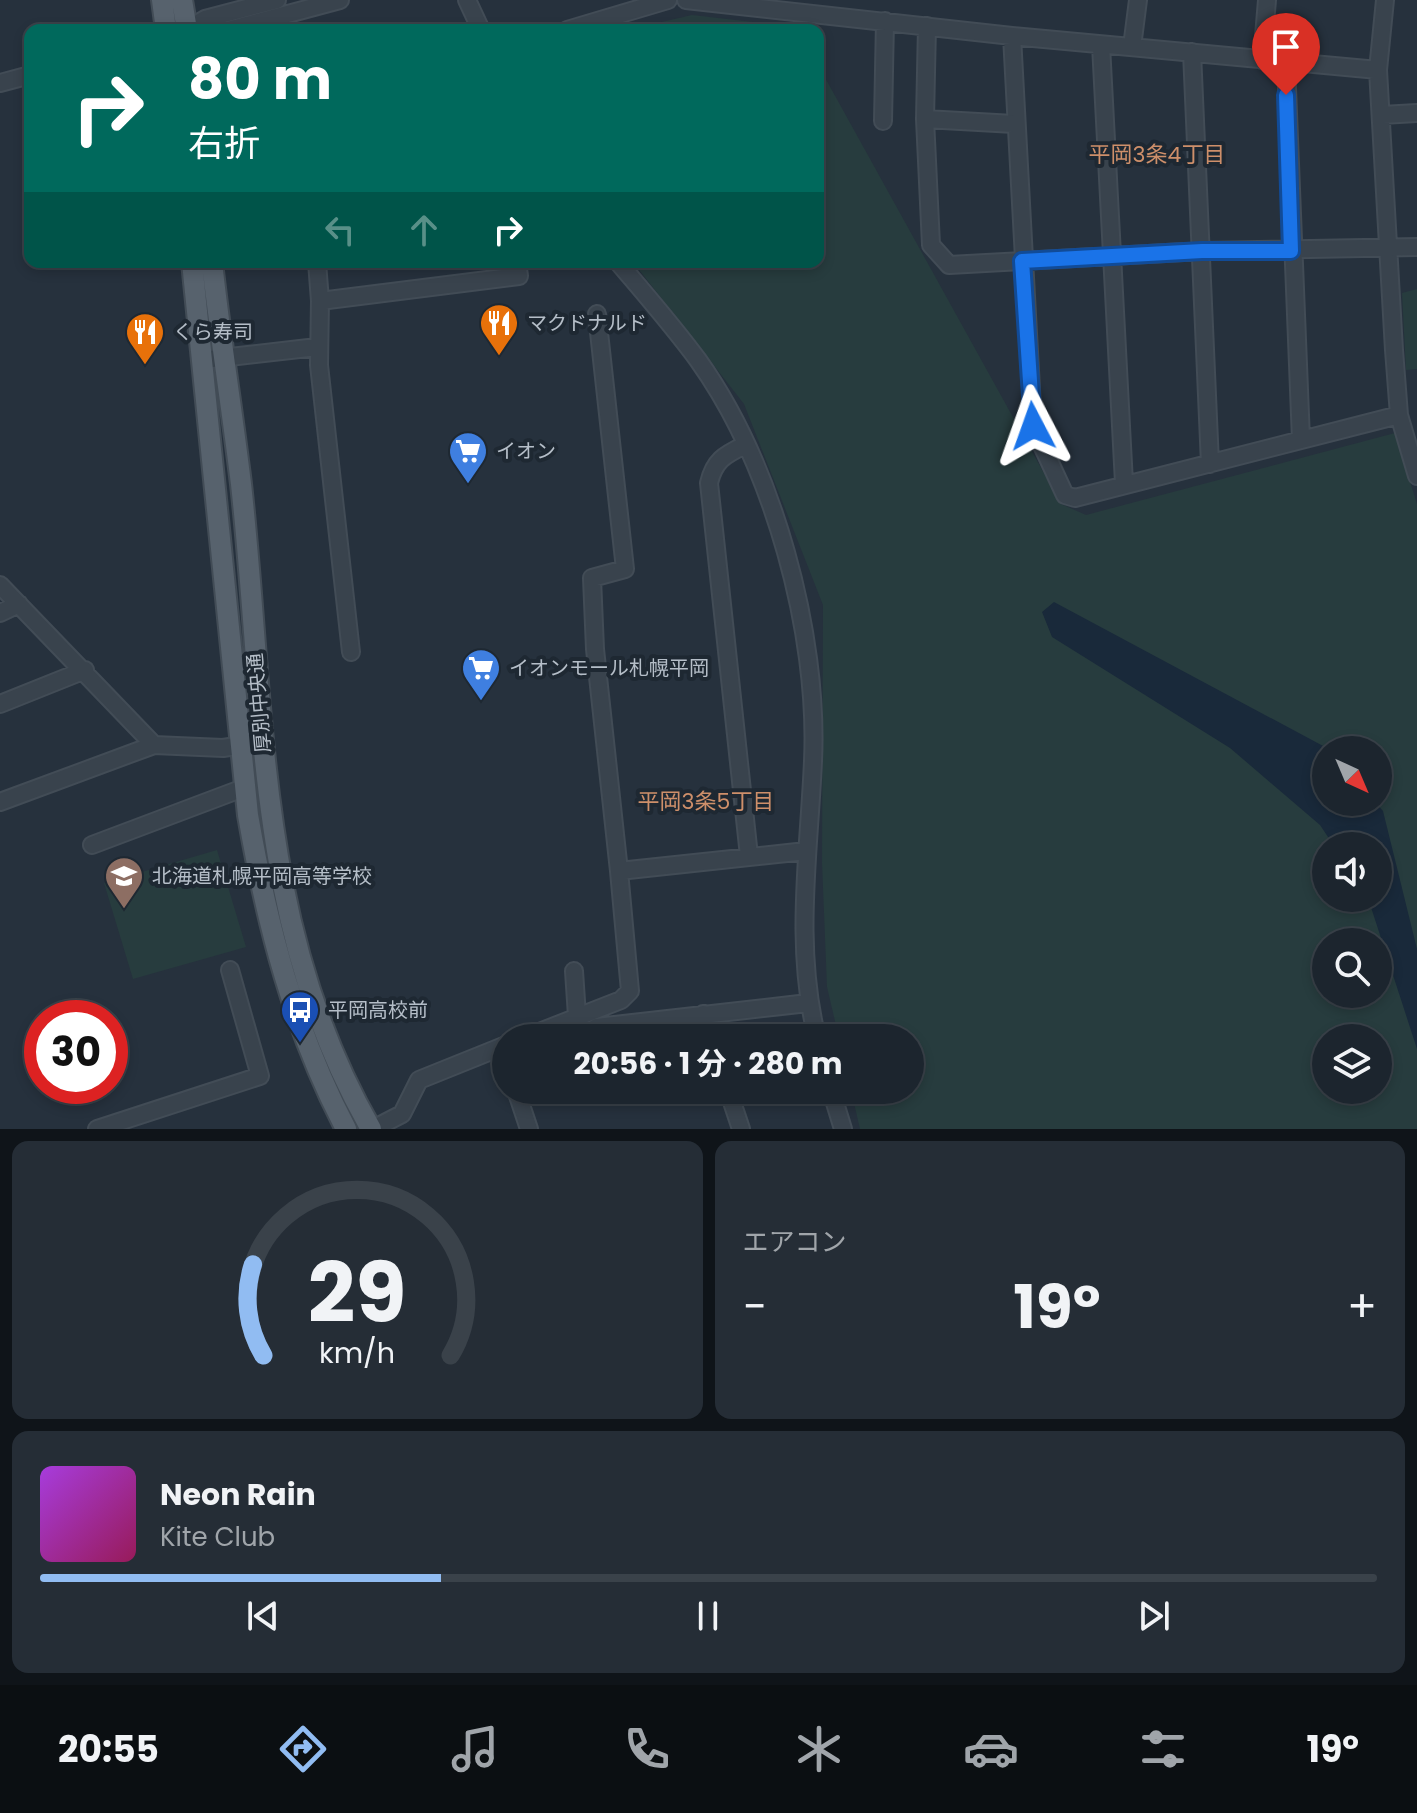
<!DOCTYPE html>
<html lang="ja">
<head>
<meta charset="utf-8">
<style>
  :root { --surface:#1c252e; --page:#252d36; --text:#f1f3f6; --muted:#a0a5aa; --line:#3a424a; --accent:#91bcf2 }
  body { margin:0; font-family:Poppins,"Noto Sans JP",sans-serif; background:var(--page); color:var(--text); height:100vh; display:flex; flex-direction:column; font-size:30px; white-space:nowrap }
  * { box-sizing:border-box; margin:0 }
  p { font-size:26px; color:var(--muted) }
  .icon { flex:none; width:44px; height:44px; fill:none; stroke:currentColor; stroke-width:2; stroke-linecap:round; stroke-linejoin:round }
  .map { position:relative; height:1129px; overflow:hidden }
  .side { display:flex; flex-direction:column; gap:12px; padding:12px; background:#0f1419; flex:1 }
  .side>* { flex:none }
  .top-card { position:absolute; left:24px; top:24px; width:800px; height:244px; border-radius:16px; box-shadow:0 4px 12px #0003,0 0 0 2px var(--line); background:#00695c; color:#fff; overflow:hidden }
  .needle { width:52px; rotate:136deg }
  .tools { position:absolute; left:1312px; top:736px; display:grid; gap:16px }
  .tools a { display:grid; place-items:center; width:80px; height:80px; border-radius:50%; background:var(--surface); box-shadow:0 4px 12px #0003,0 0 0 2px var(--line); font-size:40px }
  .speed { position:absolute; left:24px; top:1000px; display:flex; gap:16px; font-size:40px; font-weight:700; text-align:center }
  .speed>* { display:grid; place-content:center; width:104px; height:104px; border-radius:50%; background:var(--surface); box-shadow:0 4px 12px #0003,0 0 0 2px var(--line); line-height:1 }
  .speed .limit { border:12px solid #d22; background:#fff; color:#111 }
  .pin { position:absolute; display:grid; place-items:center; width:68px; height:68px; color:#fff; margin:-82px -34px; border-radius:50% 50% 50% 0; rotate:-45deg; box-shadow:0 0 8px #0007 }
  .pin .icon { rotate:45deg }
  .me { position:absolute; width:88px; margin:-44px; rotate:356deg; stroke-linejoin:round; filter:drop-shadow(0 0 6px #0008) }
  .turn { display:flex; align-items:center; gap:28px; height:168px; padding:0 32px; font-size:36px }
  .turn .icon { width:104px; height:104px; stroke-width:2.5 }
  .turn b { display:block; font-size:56px; line-height:68px }
  .lanes { display:flex; align-items:center; height:76px; padding:0 32px; background:#0003; justify-content:center; gap:40px; direction:ltr }
  .lanes .off { opacity:.35 }
  .big { font-size:60px; font-weight:700; line-height:1.1 }
  .side .tile { flex:1; display:flex; flex-direction:column; justify-content:center; gap:12px; min-width:0; padding:0 28px; border-radius:16px; background:var(--page) }
  .side .dial { align-items:center; gap:0 }
  .dial svg { height:208px; overflow:visible; fill:none; stroke:var(--line); stroke-width:7; stroke-linecap:round; text-anchor:middle }
  .dial text { fill:var(--text); stroke:none }
  .song { display:flex; align-items:center; gap:24px }
  .cover { width:96px; height:96px; border-radius:12px; background:linear-gradient(135deg,hsl(280 70% 55%),hsl(330 70% 35%)) }
  .played { height:8px; border-radius:4px; background:linear-gradient(90deg,var(--accent) 30%,var(--line) 30%) }
  .keys { display:flex; justify-content:space-around; direction:ltr }
  .heat { display:flex; justify-content:space-between; align-items:center; font-size:44px; direction:ltr }
  .side .tiles { flex:1; display:grid; gap:12px; grid-template-columns:1fr 1fr }
  .tile:last-child { grid-column:span 2 }
  .trip { position:absolute; left:492px; top:1024px; width:432px; height:80px; border-radius:40px; background:var(--surface); box-shadow:0 4px 12px #0003,0 0 0 2px var(--line); font-weight:700; line-height:80px; text-align:center }
  .tabs { display:flex; height:128px; justify-content:space-around; align-items:center; background:#0b0f12; color:var(--muted) }
  .tabs .icon { width:56px; height:56px }
  .tabs .on { color:var(--accent) }
  .tabs b { font-size:36px; color:var(--text) }
  .map>svg:first-child { display:block }
  .green { fill:#273c3e; fill-rule:evenodd }
  .water { fill:#19293a }
  .lines { fill:none; stroke-linecap:round; stroke-linejoin:round }
  .minor-casing { stroke:#424c56; stroke-width:20 }
  .major-casing { stroke:#424c56; stroke-width:24 }
  .minor { stroke:#39434d; stroke-width:16 }
  .major { stroke:#57626d; stroke-width:20 }
  .route-casing { stroke:#114b97; stroke-width:20 }
  .route { stroke:#1a73e8; stroke-width:14 }
  .labels { text-anchor:middle; stroke-width:8; stroke-linejoin:round; paint-order:stroke }
  .poi-label { font-size:20px; fill:#b5bec8; stroke:#1e2832; text-anchor:start }
  .street-label { font-size:20px; fill:#b5bec8; stroke:#1e2832 }
  .neighbourhood-label { font-size:22px; fill:#ce8f6a; stroke:#1e2832 }
</style>
</head>
<body>
<div class="map">
<svg width="1417" height="1129" viewBox="0 0 1417 1129">
  <rect width="100%" height="100%" fill="#26313d"/>
  <path class="green" d="M692,15L797,27L799,30H627Z
    M818,65L1061,504L1086,515L1395,433L1417,504V1129H860L851,1090H910V1038H839L827,987L822,863L823,605L744,404L633,262H818ZM1326,750H1378V802H1326ZM1326,846H1378V898H1326ZM1326,942H1378V994H1326ZM1326,1038H1378V1090H1326Z
    M1417,289V369L1406,370L1402,293Z
    M217,850L246,947L133,979L104,883Z"/>
  <path class="water" d="M1054,602L1325,747L1326,802H1375L1383,811L1417,949V1049L1368,898H1378V846H1334L1320,825L1230,748L1052,637L1042,612Z"/>
  <g class="lines">
    <defs>
      <path id="minor" d="M467,0L481,30
        M686,0L1012,36L1378,70
        M1385,0L1378,70L1394,350L1399,415L1417,476
        M927,26L925,119L931,245L949,265L1202,251L1417,247
        M187,30L205,19L277,0
        M228,30L340,0
        M567,30L668,0
        M1012,36L1033,426L1065,495L1075,498L1399,415
        M1101,45L1124,483
        M1132,47L1138,0
        M1192,52L1210,464
        M1262,60L1267,0
        M1286,63L1301,440
        M0,83L30,75
        M1382,115L1417,113
        M925,119L1014,124
        M883,121L885,21
        M317,262L320,301L319,365L351,652
        M618,262C645,294 673,326 698,360C773,465 819,633 813,761C809,854 794,946 817,1038
        M320,301L519,276L517,262
        M597,314L625,569L592,578L595,649L619,871L806,851
        M212,359L317,347
        M745,445C724,455 714,461 709,483L749,856
        M0,585L154,745
        M0,613L19,604
        M0,704L85,670
        M0,802L154,745L223,748L242,745
        M92,845L246,787
        M574,971L577,1016
        M703,1014L711,1038
        M524,1038L621,1000L630,991L619,871
        M578,1038L597,1027L808,1003
        M516,1090L529,1129
        M728,1090L741,1129
        M831,1090L843,1129
        M97,1129L260,1076L230,970
        M373,1129L402,1114L419,1080L506,1045"/>
      <path id="major" d="M162,0L166,30
        M182,0L187,30
        M192,262L248,815C267,925 294,1030 346,1129
        M212,262C220,336 232,410 241,484C266,708 254,926 371,1129"/>
    </defs>
    <use href="#minor" class="minor-casing"/>
    <use href="#major" class="major-casing"/>
    <use href="#minor" class="minor"/>
    <use href="#major" class="major"/>
  </g>
  <g class="lines">
    <defs>
      <path id="route" d="M1033,426L1022,261L1202,251H1291L1286,95"/>
    </defs>
    <use href="#route" class="route-casing"/>
    <use href="#route" class="route"/>
  </g>
  <defs>
    <symbol id="restaurant-pin" viewBox="-11 -11 22 30"><path d="M0 17L-7.5 6A9.5 9.5 0 1 1 7.5 6Z" fill="#e8710a" stroke="#1e2832"/><path d="M-5-6h1v4h1v-4h1v4h1v-4h1v5L-1.5 .5V6h-2V.5L-5-1ZM5-6V6H3V1.5H1.5Q1.5-4 5-6Z" fill="#fff"/></symbol>
    <symbol id="supermarket-pin" viewBox="-11 -11 22 30"><path d="M0 17L-7.5 6A9.5 9.5 0 1 1 7.5 6Z" fill="#3f7fe0" stroke="#1e2832"/><path d="M-6-5.5h2.5l.6 2H6L4.5 2H-2.5L-4.4-4H-6ZM-1.5 3.2a1.3 1.3 0 1 0 .1 0ZM3 3.2a1.3 1.3 0 1 0 .1 0Z" fill="#fff"/></symbol>
    <symbol id="school-pin" viewBox="-11 -11 22 30"><path d="M0 17L-7.5 6A9.5 9.5 0 1 1 7.5 6Z" fill="#8d6e63" stroke="#1e2832"/><path d="M0-5L7-2L0 1L-7-2ZM-4 1L0 2.5L4 1V4Q0 6-4 4Z" fill="#fff"/></symbol>
    <symbol id="bus-pin" viewBox="-11 -11 22 30"><path d="M0 17L-7.5 6A9.5 9.5 0 1 1 7.5 6Z" fill="#1a4fb4" stroke="#1e2832"/><path d="M-5-6H5V4H4V6H2V4H-2V6H-4V4H-5ZM-3.5-4V0h7V-4ZM-3.5 1.2v1.5H-2V1.2ZM2 1.2v1.5H3.5V1.2Z" fill="#fff"/></symbol>
  </defs>
  <g fill-rule="evenodd">
    <use href="#restaurant-pin" x="477" y="301" width="44" height="60"/>
    <use href="#restaurant-pin" x="123" y="310" width="44" height="60"/>
    <use href="#supermarket-pin" x="446" y="429" width="44" height="60"/>
    <use href="#supermarket-pin" x="459" y="646" width="44" height="60"/>
    <use href="#school-pin" x="102" y="854" width="44" height="60"/>
    <use href="#bus-pin" x="278" y="988" width="44" height="60"/>
  </g>
  <g class="labels">
    <g class="poi-label">
      <text x="527" y="330">マクドナルド</text>
      <text x="173" y="339">くら寿司</text>
      <text x="496" y="458">イオン</text>
      <text x="509" y="675">イオンモール札幌平岡</text>
      <text x="152" y="883">北海道札幌平岡高等学校</text>
      <text x="328" y="1017">平岡高校前</text>
    </g>
    <g class="street-label">
      <text transform="translate(259 703) rotate(-95)" y="7">厚別中央通</text>
    </g>
    <g class="neighbourhood-label">
      <text x="1157" y="162">平岡3条4丁目</text>
      <text x="706" y="809">平岡3条5丁目</text>
    </g>
  </g>
</svg>
<div class="tools">
<a><svg class="needle" viewBox="-14 -14 28 28"><path d="M0-13l5 13h-10z" fill="#e53935"/><path d="M0 13l5-13h-10z" fill="#a0a5aa"/></svg></a>
<a><svg class="icon" aria-label="sound" viewBox="0 0 24 24"><path d="M4 9h4l5-4v14l-5-4H4zM17 9q2 3 0 6"/></svg></a>
<a><svg class="icon" aria-label="search" viewBox="0 0 24 24"><circle cx="10" cy="10" r="6"/><path d="M15 15l6 6"/></svg></a>
<a><svg class="icon" aria-label="layers" viewBox="0 0 24 24"><path d="M12 4l9 5-9 5-9-5zM3 14l9 5 9-5"/></svg></a>
</div>
<div class="speed"><div class="limit">30</div></div>
<div class="pin" style="left:1286px;top:95px;background:#d93025"><svg class="icon" aria-label="arrive" viewBox="0 0 24 24"><path d="M6 21V4h12l-3 4 3 4H6"/></svg></div>
<svg class="me" style="left:1033px;top:426px" viewBox="-20 -20 40 40"><path d="M0-17L14 15 0 8-14 15z" fill="#1a73e8" stroke="#fff" stroke-width="4"/></svg>
<div class="trip">20:56 · 1 分 · 280 m</div>
<div class="top-card">
<div class="turn"><svg class="icon" aria-label="right" viewBox="0 0 24 24"><path d="M7 20v-9h11M14 6l5 5-5 5"/></svg><div><b>80 m</b>右折</div></div>
<div class="lanes"><svg class="icon off" aria-label="left" viewBox="0 0 24 24"><path d="M17 20v-9H6M10 6l-5 5 5 5"/></svg><svg class="icon off" aria-label="ahead" viewBox="0 0 24 24"><path d="M12 20V5M6 11l6-6 6 6"/></svg><svg class="icon" aria-label="right" viewBox="0 0 24 24"><path d="M7 20v-9h11M14 6l5 5-5 5"/></svg></div>
</div>
</div>
<section class="side">
<div class="tiles">
<div class="tile dial"><svg viewBox="0 0 100 80">
<path d="M14 69A42 42 0 1 1 86 69"/>
<path d="M14 69A42 42 0 0 1 10 34" stroke="#91bcf2"/>
<text x="50" y="56" font-size="32" font-weight="700">29</text>
<text x="50" y="72" font-size="11">km/h</text>
</svg></div>
<div class="tile"><p>エアコン</p>
<div class="heat"><a>−</a><b class="big">19°</b><a>+</a></div>
</div>
<div class="tile">
<div class="song"><i class="cover"></i><div><b>Neon Rain</b><p>Kite Club</p></div></div>
<div class="played"></div>
<div class="keys"><svg class="icon" aria-label="previous" viewBox="0 0 24 24"><path d="M18 5L8 12l10 7zM5 5v14"/></svg><svg class="icon" aria-label="pause" viewBox="0 0 24 24"><path d="M8 5v14M16 5v14"/></svg><svg class="icon" aria-label="next" viewBox="0 0 24 24"><path d="M6 5l10 7-10 7zM19 5v14"/></svg></div>
</div>
</div>
</section>
<nav class="tabs">
<b>20:55</b>
<svg class="icon on" aria-label="directions" viewBox="0 0 24 24"><path d="M12 3l9 9-9 9-9-9zM9 14v-3h6M13 9l2 2-2 2"/></svg>
<svg class="icon" aria-label="music" viewBox="0 0 24 24"><path d="M9 18V5l10-2v13"/><circle cx="6" cy="18" r="3"/><circle cx="16" cy="16" r="3"/></svg>
<svg class="icon" aria-label="phone" viewBox="0 0 24 24"><path d="M5 4h4l2 5-3 2q2 4 5 5l2-3 5 2v4C11 20 4 13 5 4z"/></svg>
<svg class="icon" aria-label="climate" viewBox="0 0 24 24"><path d="M12 3v18M4 7l16 10M4 17L20 7"/></svg>
<svg class="icon" aria-label="car" viewBox="0 0 24 24"><path d="M5 17H2v-5l4-1 3-4h7l3 4 3 1v5h-3M9 17h6M6 11h13"/><circle cx="7" cy="17" r="2"/><circle cx="17" cy="17" r="2"/></svg>
<svg class="icon" aria-label="filters" viewBox="0 0 24 24"><path d="M4 7h16M4 17h16"/><circle cx="9" cy="7" r="2"/><circle cx="15" cy="17" r="2"/></svg>
<b>19°</b>
</nav>
</body>
</html>
